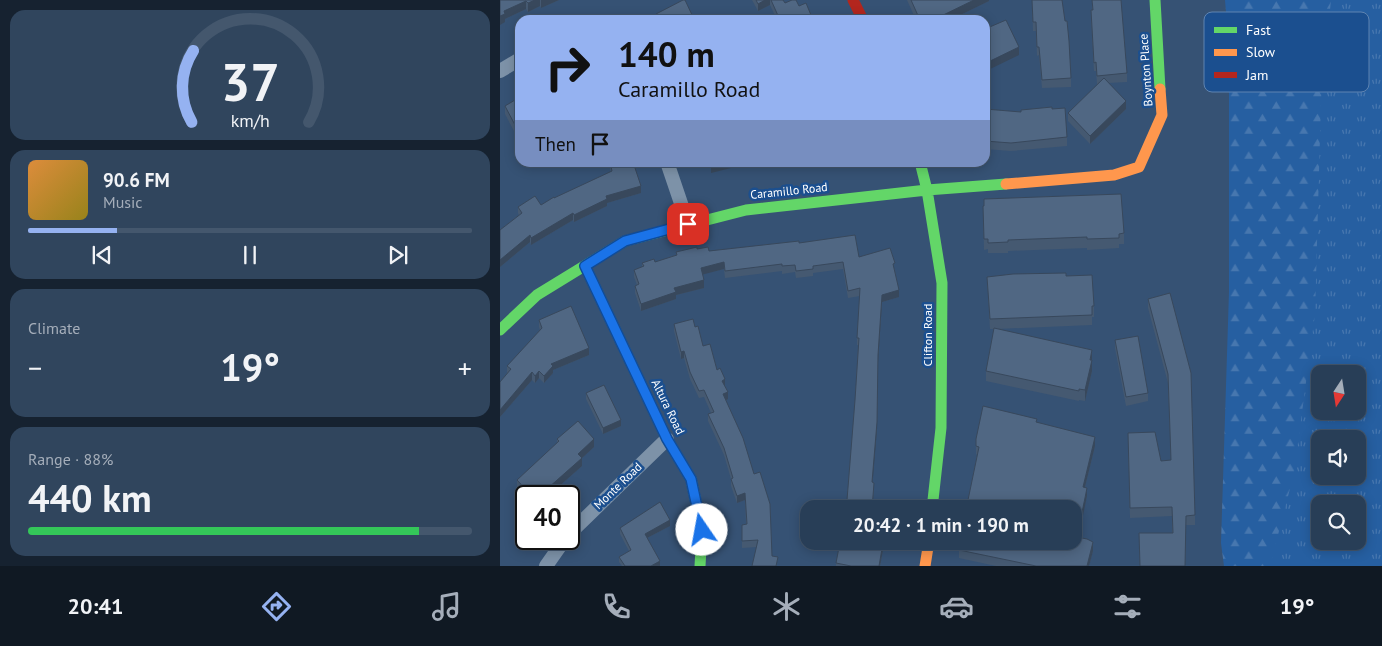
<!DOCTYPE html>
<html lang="en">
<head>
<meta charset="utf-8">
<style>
  :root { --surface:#283e57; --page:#30455d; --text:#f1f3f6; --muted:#a5aeba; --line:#44576d; --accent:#95b2f1 }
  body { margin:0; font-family:"PT Sans",sans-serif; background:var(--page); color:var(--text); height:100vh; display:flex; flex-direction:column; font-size:19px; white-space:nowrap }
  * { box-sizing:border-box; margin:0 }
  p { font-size:16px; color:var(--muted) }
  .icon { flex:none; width:28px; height:28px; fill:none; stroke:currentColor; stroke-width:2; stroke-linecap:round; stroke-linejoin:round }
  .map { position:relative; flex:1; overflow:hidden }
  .drawer { display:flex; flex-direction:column; gap:10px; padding:10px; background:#162230; width:500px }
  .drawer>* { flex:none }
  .hud { position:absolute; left:15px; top:15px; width:475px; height:152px; border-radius:15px; box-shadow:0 2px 12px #0003,0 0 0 1px var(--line); background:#95b2f1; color:#111; overflow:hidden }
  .needle { width:32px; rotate:192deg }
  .controls { position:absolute; left:811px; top:365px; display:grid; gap:10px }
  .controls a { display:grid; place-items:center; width:55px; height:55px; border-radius:10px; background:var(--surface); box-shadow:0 2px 12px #0003,0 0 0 1px var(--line); font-size:25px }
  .speed { position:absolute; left:15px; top:485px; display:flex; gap:10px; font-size:25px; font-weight:700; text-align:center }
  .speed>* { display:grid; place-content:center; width:65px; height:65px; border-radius:50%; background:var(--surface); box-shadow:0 2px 12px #0003,0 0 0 1px var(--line); line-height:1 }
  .speed .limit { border:2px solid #111; border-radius:8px; background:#fff; color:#111 }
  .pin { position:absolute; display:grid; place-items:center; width:42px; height:42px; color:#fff; margin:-21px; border-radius:10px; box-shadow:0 2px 8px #0006 }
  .me { position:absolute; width:55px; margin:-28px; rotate:348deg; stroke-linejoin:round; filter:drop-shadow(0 0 4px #0008) }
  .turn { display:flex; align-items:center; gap:18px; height:105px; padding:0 20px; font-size:22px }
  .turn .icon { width:65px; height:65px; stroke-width:2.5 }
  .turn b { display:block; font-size:35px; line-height:42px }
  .then { display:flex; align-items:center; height:48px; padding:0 20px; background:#0003; gap:10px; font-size:19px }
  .big { font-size:38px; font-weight:700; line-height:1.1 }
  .drawer .tile { flex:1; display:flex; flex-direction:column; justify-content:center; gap:8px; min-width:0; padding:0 18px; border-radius:15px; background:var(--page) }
  .drawer .dial { align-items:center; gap:0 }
  .dial svg { height:130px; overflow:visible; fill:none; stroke:var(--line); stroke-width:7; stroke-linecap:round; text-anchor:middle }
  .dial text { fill:var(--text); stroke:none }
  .song { display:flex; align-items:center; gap:15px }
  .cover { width:60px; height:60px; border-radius:8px; background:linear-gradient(135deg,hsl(30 70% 55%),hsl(50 70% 35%)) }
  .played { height:5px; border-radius:2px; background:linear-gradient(90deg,var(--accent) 20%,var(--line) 20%) }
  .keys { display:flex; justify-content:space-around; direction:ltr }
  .heat { display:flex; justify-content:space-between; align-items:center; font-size:28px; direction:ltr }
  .charge { height:8px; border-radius:4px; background:linear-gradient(90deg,#34c759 88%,var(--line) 0) }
  .trip { position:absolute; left:300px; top:500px; width:282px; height:50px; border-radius:15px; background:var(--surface); box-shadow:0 2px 12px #0003,0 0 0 1px var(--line); font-weight:700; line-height:50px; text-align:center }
  .menu { display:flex; height:80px; justify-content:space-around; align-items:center; background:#101923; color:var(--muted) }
  .menu .icon { width:35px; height:35px }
  .menu .active { color:var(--accent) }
  .menu b { font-size:22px; color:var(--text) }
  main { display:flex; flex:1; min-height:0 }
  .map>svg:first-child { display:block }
  .forest { fill:url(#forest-firs); fill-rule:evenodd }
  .park { fill:url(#park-tufts); fill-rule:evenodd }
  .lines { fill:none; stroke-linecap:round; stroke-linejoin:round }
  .street { stroke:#7d92a8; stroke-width:14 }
  .fast { stroke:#63d668; stroke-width:11 }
  .slow { stroke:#ff974d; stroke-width:11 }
  .jam { stroke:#b3261e; stroke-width:11 }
  .wall { fill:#455971 }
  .shaded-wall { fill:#38485c }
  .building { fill:#506783; stroke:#38485c }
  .route-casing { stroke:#114b97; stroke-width:12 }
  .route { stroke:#1a73e8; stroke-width:9 }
  .labels { text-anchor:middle; stroke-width:5; stroke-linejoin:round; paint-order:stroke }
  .street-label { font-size:12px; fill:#fff; stroke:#1b4f8f }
  .key { fill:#1b4f8f; stroke:#5f84b1; stroke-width:1 }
  .key-label { font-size:14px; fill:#fff }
</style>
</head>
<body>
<main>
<section class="drawer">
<div class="tile dial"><svg viewBox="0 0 100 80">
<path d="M14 69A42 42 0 1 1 86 69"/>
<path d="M14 69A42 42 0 0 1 15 25" stroke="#95b2f1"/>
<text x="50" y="56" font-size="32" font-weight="700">37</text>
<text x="50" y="72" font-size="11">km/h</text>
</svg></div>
<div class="tile">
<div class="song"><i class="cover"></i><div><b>90.6 FM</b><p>Music</p></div></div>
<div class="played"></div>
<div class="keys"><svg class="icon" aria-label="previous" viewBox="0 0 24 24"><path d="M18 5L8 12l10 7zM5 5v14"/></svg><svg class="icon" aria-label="pause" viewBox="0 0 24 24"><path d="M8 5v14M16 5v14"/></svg><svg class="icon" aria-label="next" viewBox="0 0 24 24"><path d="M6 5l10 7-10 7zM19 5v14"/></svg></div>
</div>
<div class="tile"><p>Climate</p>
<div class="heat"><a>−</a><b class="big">19°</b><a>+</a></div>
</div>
<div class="tile"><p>Range · 88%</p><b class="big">440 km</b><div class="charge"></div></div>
</section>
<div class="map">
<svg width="882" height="566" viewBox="0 0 882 566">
  <defs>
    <pattern id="forest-firs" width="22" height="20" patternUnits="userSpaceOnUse" patternTransform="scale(1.25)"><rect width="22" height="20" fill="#265fa1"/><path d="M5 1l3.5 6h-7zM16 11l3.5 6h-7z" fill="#4777af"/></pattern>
    <pattern id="park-tufts" width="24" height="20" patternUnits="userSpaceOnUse" patternTransform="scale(1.25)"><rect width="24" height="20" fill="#265fa1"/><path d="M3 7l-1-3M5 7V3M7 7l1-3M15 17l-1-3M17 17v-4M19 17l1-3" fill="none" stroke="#4777af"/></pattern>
  </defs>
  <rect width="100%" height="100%" fill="#365274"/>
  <path class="forest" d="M725,0H882V566H724L721,543L729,292V49ZM820,374H858V411H820ZM820,439H858V476H820ZM820,504H858V541H820Z"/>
  <path class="park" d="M831,0H882V566H770L794,473L815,314L821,100ZM820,374H858V411H820ZM820,439H858V476H820ZM820,504H858V541H820Z"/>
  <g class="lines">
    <path class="street" d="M0,71L20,59
      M167,162L188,224
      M69,534L167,439
      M46,566L65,539"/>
    <path class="fast" d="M655,0L660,89
      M420,162L427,190L442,283L441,428L432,509
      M85,266L167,439L191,479L202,530L200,566
      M0,330L37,295L125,241L246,210L427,190L506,184"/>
    <path class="slow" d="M506,184L614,175L639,167L662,115L660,89
      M425,566L429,541"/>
    <path class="jam" d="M353,0L363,20"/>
  </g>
  <path class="wall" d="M0,0H59L41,8L40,6L28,12L26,9L5,19V22Z
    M252,0H283L285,3L299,6L313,20H277L270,5L258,11Z
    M407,0H489V1L450,20H416Z
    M532,0L571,78V87L542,88L539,55L537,56L536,31H533Z
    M592,0L627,73V82L608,83L626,109L590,144L568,121V113L598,84H597L596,71H594L591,19V10H592Z
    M19,95H20L15,133L5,114V106L19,98Z
    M485,109L521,112L552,109L567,137V146L511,151L485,149Z
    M108,162H133L141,193L107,203V206L74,222L73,220L31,245L30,242L0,267V230L19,215L18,213V207L41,205L111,172Z
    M247,162H295L247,166Z
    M483,206L624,233V244H619V248L587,250V248L508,251V253H488V249L484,250Z
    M299,243L359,257L395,270L399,297L382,302L378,362L377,429L372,482L374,490L372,509H352V508L347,507L355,400L358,345H357V338L360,296L348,298L343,269L313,273V276L296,278L295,272L282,274V271L225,278L224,269L203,274L204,288L176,295V299L141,311L135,293V286L137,285L134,277V270L142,267V263L155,262L176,255V252L197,249L209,251Z
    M566,276L594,306V317H592V325L497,329L592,350V371L585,401L579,400V401L486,381V371L494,329H490L487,277Z
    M670,293L695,515V525H686L672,533V516L630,518L628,433L661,461L671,460L668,383L648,308V299Z
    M39,320L89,355L53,370V373L44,383L39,378L35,383L32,380L0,417V382L7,373V366L40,330L39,327Z
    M174,324L195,327L203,346L225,386L228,399L226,400L272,556L278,564L257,547L242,548V525L246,524L245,500L237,503L231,486V479L224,455L208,421V414L211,413L204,397L199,398L190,379L184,358L181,359L174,331Z
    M615,340L648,393V401L626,406L615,348Z
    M86,393L121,426L103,434L86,399Z
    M537,423L595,446L585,487L587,496L578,537L593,551L589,566H496L459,558V550L469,508H468V500L477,455L476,454V439Z
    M57,439L94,447L82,458V466L48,496H26V499L17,489V480L57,443Z
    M170,526L147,538L160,566H122L119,562V557L129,551L120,534V528Z
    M348,544L383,550L380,566H336V563Z"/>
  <path class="shaded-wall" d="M35,0H40V6L28,12V3Z
    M41,0H59L41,8Z
    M265,0H270V5L258,11V4Z
    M474,0H489V1L450,20H433Z
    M26,1V9L5,19V22L0,25V16L4,11Z
    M519,47V55L486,71V63Z
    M626,101V109L590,144V136Z
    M20,122V130L15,133V125Z
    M231,163V168L211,173V167Z
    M141,186V193L107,203V206L74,222V215L106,196Z
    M73,213V220L31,245V238Z
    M30,235V242L0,267V260Z
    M224,262V269L201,275V268Z
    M204,280V288L176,295V299L141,311V304L174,288Z
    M399,290V297L382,302L378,362L377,429L372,490L378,355L382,295Z
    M89,348V355L53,370V373L44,383V376L51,364Z
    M592,350V371L585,401V390Z
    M184,351V358L181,359V352Z
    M39,371V378L35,383V376Z
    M32,372V380L0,417V410Z
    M225,379V386L222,388V381Z
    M228,392V399L223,402V394Z
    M121,420V426L103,434V428Z
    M595,437V446L583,495V487Z
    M94,439V447L82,458V466L48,496H39L78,454Z
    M587,488V496L577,545V537Z
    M245,493V500L237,503V496Z
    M170,520V526L145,539V534Z
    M593,542V551L589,566H587Z
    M383,543V550L380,566H379Z
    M160,561V566H151Z"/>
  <path class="building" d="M0,0H35L28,3L26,1L4,11L5,14L0,16Z
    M183,0H185L193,17L189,19L190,20H159L156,14Z
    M256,0H265L258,4Z
    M271,0H283L285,3L292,0H296L299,6L306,3L313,20H280Z
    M411,0H474L433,20H425V19L420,20Z
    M532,0H562L565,21H567L569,41L571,78L542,80L539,47H537L536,22H533Z
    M592,0H621L627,73L597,76L596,62L594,63L591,10H593Z
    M506,20L519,47L486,63L485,29Z
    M604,78L626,101L590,136L568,113Z
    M20,97V122L15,125L5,106Z
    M552,107V109L565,108L567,137L511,143L485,141V109L521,112V110Z
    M110,162H133L141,186L106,196L107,199L74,215L73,213L31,238L30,235L0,260V230L22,213L18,207L35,196L41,205L54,197V198L112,171Z
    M210,162H231V163L211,167Z
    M621,194L624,233L619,234V238L587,239V237L508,240V242L488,243V239H484L483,206H484V199Z
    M355,235L359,257L390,248L395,263L393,264L399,290L382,295L378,355L377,422L372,482L374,483L372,509H352V500H347L355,400L359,338H357L360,288L348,291L343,262L313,266V269L296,271L295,265L282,266V264L225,271L224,262L201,268L204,280L174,288L176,292L141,304L135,286L139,284L134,270L144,266L142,263L154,259L155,262L177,255L176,252L197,247V249L208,247L209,251L299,241V243Z
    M566,273V276L592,275L594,306H592V315L490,319L487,277L513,274Z
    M670,293L691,373L695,515L686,516L685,566H640L639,533H673L672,507L630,508L628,433L655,432L661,461L671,460L668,374L648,299Z
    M71,306L89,348L51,364L53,366L44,376L39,371L35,376L32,372L0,410V382L11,369L7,366L42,328L39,320Z
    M193,319L195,327L198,326L203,346L210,344L217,370L220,368L225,379L222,381L228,392L223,394L243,438L254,474L260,472L270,504L272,556L278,557L276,566H252L258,540L242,541V525L247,524L245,493L237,496L231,479L233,478L224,448L208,414L214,412L204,390L199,391L190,372L184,351L181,352L174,324Z
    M494,328L592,350L590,360H592L585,390L579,389V391L486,371Z
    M638,336L648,393L626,397L615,340Z
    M104,385L121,420L103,428L86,393Z
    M483,406L537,419L536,422L595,437L583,487L587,488L577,537L587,539L593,542L587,566H536L459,550L461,541H574V509H468L470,500H468L479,447L476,446V439Z
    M78,421L94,439L78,454L82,458L39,496H32L17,480L59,441L57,439Z
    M160,502L170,520L145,534L160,561L151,566H125L119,557L131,550L120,528Z
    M349,541H374L383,543L379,566H351L336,563L340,542L348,544Z"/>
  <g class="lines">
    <defs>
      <path id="route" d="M188,224L125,241L85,266L167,439L191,479L202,530"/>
    </defs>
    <use href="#route" class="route-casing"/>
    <use href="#route" class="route"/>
  </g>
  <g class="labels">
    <g class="street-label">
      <text transform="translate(646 70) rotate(-94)" y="4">Boynton Place</text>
      <text transform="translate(289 191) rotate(-6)" y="4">Caramillo Road</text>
      <text transform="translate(428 335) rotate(-90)" y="4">Clifton Road</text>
      <text transform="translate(168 407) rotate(64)" y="4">Altura Road</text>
      <text transform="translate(118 486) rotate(-44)" y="4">Monte Road</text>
    </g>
  </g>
  <rect x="704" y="12" width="165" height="80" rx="8" class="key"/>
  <rect x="714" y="27" width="23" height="6" fill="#63d668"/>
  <rect x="714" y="49" width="23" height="7" fill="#ff974d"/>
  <rect x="714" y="72" width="23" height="6" fill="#b3261e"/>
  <g class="key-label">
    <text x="746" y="35">Fast</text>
    <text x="746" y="57">Slow</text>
    <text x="746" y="80">Jam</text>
  </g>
</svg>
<div class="controls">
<a><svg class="needle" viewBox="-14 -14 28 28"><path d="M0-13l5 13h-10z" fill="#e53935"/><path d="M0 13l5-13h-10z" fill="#a5aeba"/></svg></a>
<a><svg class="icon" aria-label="sound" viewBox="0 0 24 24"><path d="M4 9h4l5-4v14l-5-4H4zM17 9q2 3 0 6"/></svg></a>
<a><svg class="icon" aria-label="search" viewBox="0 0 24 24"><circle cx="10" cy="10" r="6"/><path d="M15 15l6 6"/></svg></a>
</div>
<div class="speed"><div class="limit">40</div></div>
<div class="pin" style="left:188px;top:224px;background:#d93025"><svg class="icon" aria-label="arrive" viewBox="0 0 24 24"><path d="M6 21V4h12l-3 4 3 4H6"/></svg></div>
<svg class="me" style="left:202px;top:530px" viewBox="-20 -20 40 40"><circle r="19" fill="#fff"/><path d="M0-13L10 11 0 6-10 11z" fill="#1a73e8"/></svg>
<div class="trip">20:42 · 1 min · 190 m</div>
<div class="hud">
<div class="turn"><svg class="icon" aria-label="right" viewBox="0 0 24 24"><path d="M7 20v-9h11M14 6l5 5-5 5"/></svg><div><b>140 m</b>Caramillo Road</div></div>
<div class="then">Then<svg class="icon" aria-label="arrive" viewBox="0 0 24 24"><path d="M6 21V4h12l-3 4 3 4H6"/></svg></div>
</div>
</div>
</main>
<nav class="menu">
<b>20:41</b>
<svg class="icon active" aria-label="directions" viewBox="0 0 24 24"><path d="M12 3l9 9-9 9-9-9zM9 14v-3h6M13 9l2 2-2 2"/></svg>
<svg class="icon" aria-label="music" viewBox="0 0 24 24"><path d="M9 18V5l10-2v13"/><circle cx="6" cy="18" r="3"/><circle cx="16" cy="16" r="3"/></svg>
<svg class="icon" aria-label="phone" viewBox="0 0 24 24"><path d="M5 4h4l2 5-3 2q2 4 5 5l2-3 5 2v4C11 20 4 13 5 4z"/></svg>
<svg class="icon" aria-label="climate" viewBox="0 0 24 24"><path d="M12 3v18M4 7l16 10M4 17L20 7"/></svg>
<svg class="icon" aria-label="car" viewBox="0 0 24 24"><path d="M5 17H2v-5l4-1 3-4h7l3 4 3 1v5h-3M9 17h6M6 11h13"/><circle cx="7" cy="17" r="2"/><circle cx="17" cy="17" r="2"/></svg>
<svg class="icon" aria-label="filters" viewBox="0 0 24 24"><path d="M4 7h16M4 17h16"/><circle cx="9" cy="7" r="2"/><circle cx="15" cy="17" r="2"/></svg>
<b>19°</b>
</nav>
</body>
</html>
